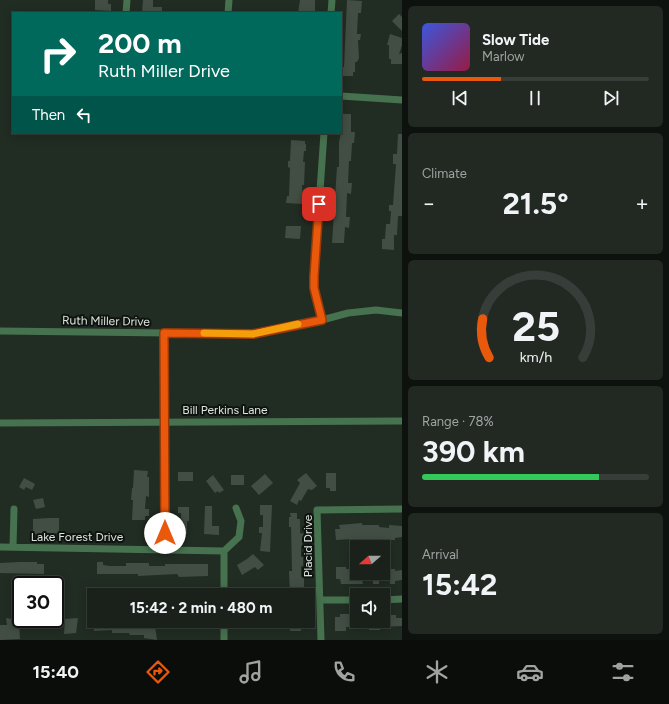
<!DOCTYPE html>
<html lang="en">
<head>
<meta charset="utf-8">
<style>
  :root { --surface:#19211a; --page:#222923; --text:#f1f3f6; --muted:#9fa3a2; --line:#373e39; --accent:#ea580c }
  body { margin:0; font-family:Figtree,sans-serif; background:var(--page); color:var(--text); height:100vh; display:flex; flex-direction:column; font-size:15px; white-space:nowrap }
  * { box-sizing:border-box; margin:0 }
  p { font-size:13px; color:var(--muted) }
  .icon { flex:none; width:22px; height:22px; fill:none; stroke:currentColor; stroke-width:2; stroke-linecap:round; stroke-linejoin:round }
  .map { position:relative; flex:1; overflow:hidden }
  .panel { display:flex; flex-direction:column; gap:6px; padding:6px; background:#0e120e; width:267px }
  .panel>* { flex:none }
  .guide { position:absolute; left:12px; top:12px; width:330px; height:122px; border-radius:0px; box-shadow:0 2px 10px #0003,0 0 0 1px var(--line); background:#00695c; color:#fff; overflow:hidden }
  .needle { width:26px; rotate:249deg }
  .fabs { position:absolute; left:350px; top:540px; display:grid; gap:8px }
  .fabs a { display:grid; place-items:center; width:40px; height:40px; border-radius:0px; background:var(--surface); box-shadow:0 2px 10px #0003,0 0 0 1px var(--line); font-size:20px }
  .speed { position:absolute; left:12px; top:576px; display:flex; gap:8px; font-size:20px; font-weight:700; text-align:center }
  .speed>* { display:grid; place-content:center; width:52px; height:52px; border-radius:50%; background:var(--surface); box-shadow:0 2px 10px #0003,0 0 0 1px var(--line); line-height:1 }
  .speed .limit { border:2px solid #111; border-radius:6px; background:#fff; color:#111 }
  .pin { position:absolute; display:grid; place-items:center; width:34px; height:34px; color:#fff; margin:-17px; border-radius:8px; box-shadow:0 2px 6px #0006 }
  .me { position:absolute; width:44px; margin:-22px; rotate:0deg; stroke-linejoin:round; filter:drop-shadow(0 0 3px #0008) }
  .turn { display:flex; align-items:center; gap:14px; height:84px; padding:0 20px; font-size:18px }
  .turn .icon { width:52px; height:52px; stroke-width:2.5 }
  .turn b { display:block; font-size:28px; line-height:34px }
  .then { display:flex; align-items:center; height:38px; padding:0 20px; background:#0003; gap:8px; font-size:15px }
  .big { font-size:30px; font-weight:700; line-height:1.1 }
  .panel .tile { flex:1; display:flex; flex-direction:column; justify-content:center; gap:6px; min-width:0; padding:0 14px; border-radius:6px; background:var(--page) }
  .panel .dial { align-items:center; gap:0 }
  .dial svg { height:104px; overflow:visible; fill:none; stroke:var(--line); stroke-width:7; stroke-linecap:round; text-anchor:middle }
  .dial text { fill:var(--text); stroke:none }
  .song { display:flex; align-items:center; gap:12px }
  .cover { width:48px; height:48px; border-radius:6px; background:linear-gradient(135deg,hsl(230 70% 55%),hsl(340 70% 35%)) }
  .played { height:4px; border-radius:2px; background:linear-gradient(90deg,var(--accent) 35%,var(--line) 35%) }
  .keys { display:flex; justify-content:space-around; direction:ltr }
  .heat { display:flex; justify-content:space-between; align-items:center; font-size:22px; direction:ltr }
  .charge { height:6px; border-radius:3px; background:linear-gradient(90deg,#34c759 78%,var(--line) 0) }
  .trip { position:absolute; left:87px; top:588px; width:228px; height:40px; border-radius:0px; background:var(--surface); box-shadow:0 2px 10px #0003,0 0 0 1px var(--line); font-weight:700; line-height:40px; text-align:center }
  .dock { display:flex; height:64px; justify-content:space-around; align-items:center; background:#0a0d0a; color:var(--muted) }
  .dock .icon { width:28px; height:28px }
  .dock .selected { color:var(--accent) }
  .dock b { font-size:18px; color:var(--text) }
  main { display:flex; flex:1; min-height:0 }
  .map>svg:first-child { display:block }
  .building { fill:#424e44 }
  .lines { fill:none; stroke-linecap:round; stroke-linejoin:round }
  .street { stroke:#47724f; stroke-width:7 }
  .route-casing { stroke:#983908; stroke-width:10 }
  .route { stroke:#ea580c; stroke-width:7 }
  .slow { stroke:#f59e0b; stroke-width:7 }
  .labels { text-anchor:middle; stroke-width:4; stroke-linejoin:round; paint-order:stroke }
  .street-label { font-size:12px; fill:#dde4de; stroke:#0e130f }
</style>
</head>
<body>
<main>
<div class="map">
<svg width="402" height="640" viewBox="0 0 402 640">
  <rect width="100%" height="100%" fill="#212c23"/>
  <path class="building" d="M95,0H108V4H111V11L95,10Z
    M143,0H153V7H162V13H142Z
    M300,0H315V12L298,13Z
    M347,0L362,1L361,13H358L357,34H361L360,40H358L359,58L357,62H355V72H353V76H341V67H344Z
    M399,14L402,17V31L392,21Z
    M390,34L402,38V45L399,54L402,53V64H391V59H389V45H387Z
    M341,114H351V132H355L354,143H352L351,161H349L348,183H352L351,194L347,193L346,217H350L349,228L345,227L344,243H332L337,167H339V142L341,133Z
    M398,134H402V216H398L397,235H394V250L382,249V239H385L386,224H390L391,211H389V205H393L396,164H393V154H397Z
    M291,140L305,141V144H306V151H304L303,162H305L304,185H302L303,204L286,203L287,196H289L290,168L288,167V161H290Z
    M286,226H301L300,239L285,238Z
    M134,470L148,471L147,477H149V497L146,496L145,509H149V516H145V520H132L133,500H131L132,488H133Z
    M178,472H193V481H178Z
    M306,473L317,486L312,490L308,489L301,501L299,500L297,505L290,501L300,483L297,480Z
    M326,473H336V491H330V488H326Z
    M265,474L273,483L259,495L251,486Z
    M213,475L224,490L219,493L218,491L215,493L206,481Z
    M231,475H244V485H231Z
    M24,478L35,484L32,490L26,487L24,490L19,487Z
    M43,498L45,507L36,509L33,500Z
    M260,505H272L270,552L260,551L262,533H259V527H263V515H260Z
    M205,506H212V526H219V535L204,534Z
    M178,507H189V521H187V534L178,535V526H181V513H178Z
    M290,513H297V519H300V533L304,534L302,546H301V557H303V566H301V577H304V595H290L289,571H292L291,527H289V517H291Z
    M50,518H59V533L33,534V519Z
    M362,523V525H379V527L389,528V525L402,526V537L395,538V540H379V543H356V541H352V539L336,540L335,529H340L339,525Z
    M253,554L264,565L258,570L255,567L242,575L237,565L247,559Z
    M19,562H37V564H44V574L0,573V563Z
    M97,562H103V565L110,566H126V563H149V566H165V564H208V576L179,577L177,574L138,576V574H97Z
    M336,567H346V569H357V573H384V569H395V571L402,570V580L395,581V584H390V580L379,581V584H373V579H362L363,584H341L340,579H336Z
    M240,588H257V595H240Z
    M340,614H357V621H385V617H389V615H396V618H402V626L380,627V630H369V626L346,627V631H335V617H340Z
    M6,618L19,620L20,639L0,640V625H7Z
    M78,618L76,633L64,634L65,619Z
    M94,621H119V627L143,626V623L148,622L149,627L155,626L157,640L144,638V635H130L129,633H112V630L94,631Z
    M289,621H301V631H290Z"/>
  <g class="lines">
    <path class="street" d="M126,13L127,0
      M228,13L229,0
      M331,13L332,0
      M341,96L402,100
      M322,320L314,288V277L324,133
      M0,331L253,334L322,320L348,313L376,310L402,313
      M164,333L165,549
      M0,423L402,421
      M0,547L224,551L239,537L241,521L236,508
      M13,547L14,509
      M224,595V551
      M320,600H357
      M383,600L402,599
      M224,621V640
      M321,640L317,510L402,509"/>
  </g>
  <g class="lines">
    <defs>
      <path id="route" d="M165,533L164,333L253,334L322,320L314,288V277L319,204"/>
    </defs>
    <use href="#route" class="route-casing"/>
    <use href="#route" class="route"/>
    <path class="slow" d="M204,333L253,334L298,324"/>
  </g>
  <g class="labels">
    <g class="street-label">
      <text transform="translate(106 321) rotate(1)" y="4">Ruth Miller Drive</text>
      <text x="225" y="414">Bill Perkins Lane</text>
      <text x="77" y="541">Lake Forest Drive</text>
      <text transform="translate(308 546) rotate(-90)" y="4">Placid Drive</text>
    </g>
  </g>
</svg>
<div class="fabs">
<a><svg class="needle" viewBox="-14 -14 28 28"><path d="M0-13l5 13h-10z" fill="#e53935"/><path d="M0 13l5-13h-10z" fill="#9fa3a2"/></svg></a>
<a><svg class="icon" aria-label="sound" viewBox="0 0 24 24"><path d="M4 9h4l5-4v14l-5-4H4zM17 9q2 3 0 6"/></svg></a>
</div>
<div class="speed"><div class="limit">30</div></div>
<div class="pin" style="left:319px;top:204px;background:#d93025"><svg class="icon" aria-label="arrive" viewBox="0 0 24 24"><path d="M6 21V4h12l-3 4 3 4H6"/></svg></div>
<svg class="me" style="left:165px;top:533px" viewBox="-20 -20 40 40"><circle r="19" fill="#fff"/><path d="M0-13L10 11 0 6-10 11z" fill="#ea580c"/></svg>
<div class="trip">15:42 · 2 min · 480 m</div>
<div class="guide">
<div class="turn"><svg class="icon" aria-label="right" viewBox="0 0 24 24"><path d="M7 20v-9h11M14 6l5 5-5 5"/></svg><div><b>200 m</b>Ruth Miller Drive</div></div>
<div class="then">Then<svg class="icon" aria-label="left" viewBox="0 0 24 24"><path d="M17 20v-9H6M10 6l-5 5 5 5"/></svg></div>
</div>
</div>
<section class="panel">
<div class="tile">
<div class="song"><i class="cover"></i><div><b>Slow Tide</b><p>Marlow</p></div></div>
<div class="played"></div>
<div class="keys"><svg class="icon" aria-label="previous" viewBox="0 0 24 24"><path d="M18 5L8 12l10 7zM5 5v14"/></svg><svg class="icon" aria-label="pause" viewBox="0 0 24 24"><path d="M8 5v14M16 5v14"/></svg><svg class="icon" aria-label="next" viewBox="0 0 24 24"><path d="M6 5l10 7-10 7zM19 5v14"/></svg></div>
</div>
<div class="tile"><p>Climate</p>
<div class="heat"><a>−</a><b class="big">21.5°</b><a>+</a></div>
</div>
<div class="tile dial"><svg viewBox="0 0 100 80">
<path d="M14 69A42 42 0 1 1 86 69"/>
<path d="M14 69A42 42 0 0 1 9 39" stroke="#ea580c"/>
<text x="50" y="56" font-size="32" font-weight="700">25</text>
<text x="50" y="72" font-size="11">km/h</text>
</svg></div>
<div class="tile"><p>Range · 78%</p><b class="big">390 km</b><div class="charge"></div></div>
<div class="tile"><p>Arrival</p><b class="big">15:42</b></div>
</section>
</main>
<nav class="dock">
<b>15:40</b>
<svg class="icon selected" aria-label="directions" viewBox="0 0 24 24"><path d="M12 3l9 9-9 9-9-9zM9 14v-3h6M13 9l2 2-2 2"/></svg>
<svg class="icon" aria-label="music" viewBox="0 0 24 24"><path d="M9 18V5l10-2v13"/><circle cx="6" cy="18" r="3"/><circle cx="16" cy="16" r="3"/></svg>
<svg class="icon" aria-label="phone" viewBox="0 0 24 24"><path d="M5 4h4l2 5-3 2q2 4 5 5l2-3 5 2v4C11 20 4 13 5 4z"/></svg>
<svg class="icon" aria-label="climate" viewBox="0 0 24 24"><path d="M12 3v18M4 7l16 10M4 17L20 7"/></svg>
<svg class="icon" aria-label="car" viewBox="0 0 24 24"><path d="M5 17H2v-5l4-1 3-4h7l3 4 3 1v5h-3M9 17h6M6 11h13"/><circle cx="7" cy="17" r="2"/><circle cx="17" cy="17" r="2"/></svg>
<svg class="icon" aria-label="filters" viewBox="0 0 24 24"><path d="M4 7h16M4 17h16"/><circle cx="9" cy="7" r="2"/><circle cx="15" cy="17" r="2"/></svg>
</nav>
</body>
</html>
